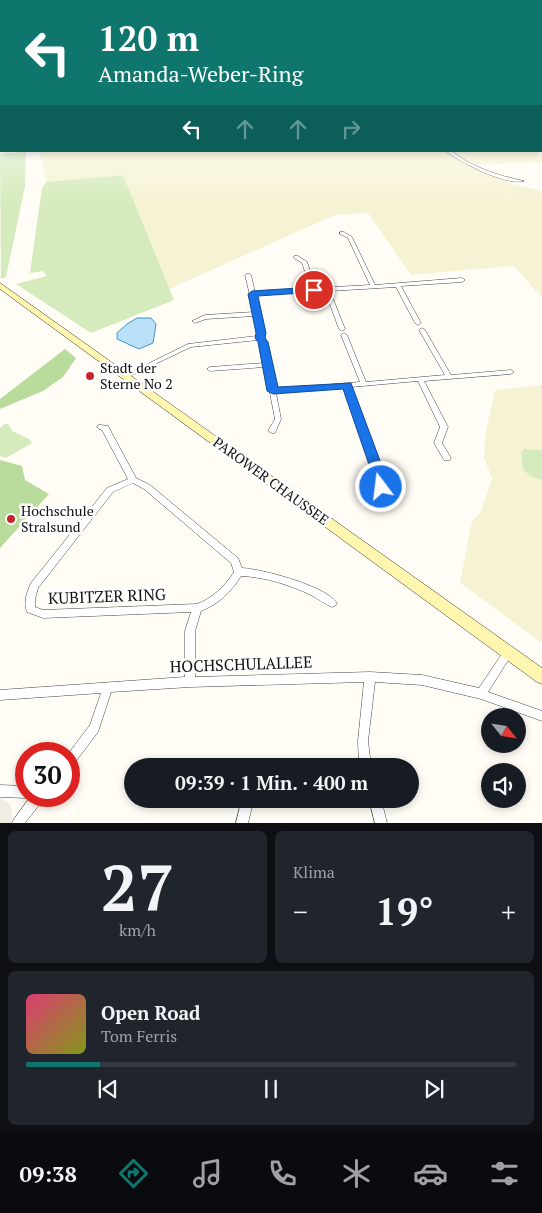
<!DOCTYPE html>
<html lang="de">
<head>
<meta charset="utf-8">
<style>
  :root { --surface:#171b24; --page:#20242c; --text:#f1f3f6; --muted:#9ea1a6; --line:#363941; --accent:#0f766e }
  body { margin:0; font-family:"PT Serif",serif; background:var(--page); color:var(--text); height:100vh; display:flex; flex-direction:column; font-size:19px; white-space:nowrap }
  * { box-sizing:border-box; margin:0 }
  p { font-size:16px; color:var(--muted) }
  .icon { flex:none; width:28px; height:28px; fill:none; stroke:currentColor; stroke-width:2; stroke-linecap:round; stroke-linejoin:round }
  .map { position:relative; height:823px; overflow:hidden }
  .panel { display:flex; flex-direction:column; gap:8px; padding:8px; background:#0d0f14; flex:1 }
  .panel>* { flex:none }
  .guide { position:absolute; left:0px; top:0px; width:542px; height:152px; box-shadow:0 2px 8px #0003; background:#0f766e; color:#fff; overflow:hidden }
  .needle { width:32px; rotate:120deg }
  .tools { position:absolute; left:481px; top:708px; display:grid; gap:10px }
  .tools a { display:grid; place-items:center; width:45px; height:45px; border-radius:50%; background:var(--surface); box-shadow:0 2px 8px #0003; font-size:25px }
  .speed { position:absolute; left:15px; top:742px; display:flex; gap:10px; font-size:25px; font-weight:700; text-align:center }
  .speed>* { display:grid; place-content:center; width:65px; height:65px; border-radius:50%; background:var(--surface); box-shadow:0 2px 8px #0003; line-height:1 }
  .speed .limit { border:8px solid #d22; background:#fff; color:#111 }
  .pin { position:absolute; display:grid; place-items:center; width:42px; height:42px; color:#fff; margin:-21px; border:2px solid #fff; border-radius:50%; box-shadow:0 1px 5px #0007 }
  .me { position:absolute; width:55px; margin:-28px; rotate:345deg; stroke-linejoin:round; filter:drop-shadow(0 0 4px #0008) }
  .turn { display:flex; align-items:center; gap:18px; height:105px; padding:0 15px; font-size:22px }
  .turn .icon { width:65px; height:65px; stroke-width:2.5 }
  .turn b { display:block; font-size:35px; line-height:42px }
  .lanes { display:flex; align-items:center; height:48px; padding:0 15px; background:#0003; justify-content:center; gap:25px; direction:ltr }
  .lanes .off { opacity:.35 }
  .big { font-size:38px; font-weight:700; line-height:1.1 }
  .panel .card { flex:1; display:flex; flex-direction:column; justify-content:center; gap:8px; min-width:0; padding:0 18px; border-radius:8px; background:var(--page) }
  .panel .dial { align-items:center; gap:0 }
  .dial b { font-size:65px; line-height:1 }
  .song { display:flex; align-items:center; gap:15px }
  .cover { width:60px; height:60px; border-radius:8px; background:linear-gradient(135deg,hsl(340 70% 55%),hsl(70 70% 35%)) }
  .played { height:5px; border-radius:2px; background:linear-gradient(90deg,var(--accent) 15%,var(--line) 15%) }
  .keys { display:flex; justify-content:space-around; direction:ltr }
  .heat { display:flex; justify-content:space-between; align-items:center; font-size:28px; direction:ltr }
  .panel .tiles { flex:1; display:grid; gap:8px; grid-template-columns:1fr 1fr }
  .card:last-child { grid-column:span 2 }
  .trip { position:absolute; left:124px; top:758px; width:295px; height:50px; border-radius:25px; background:var(--surface); box-shadow:0 2px 8px #0003; font-weight:700; line-height:50px; text-align:center }
  .menu { display:flex; height:80px; justify-content:space-around; align-items:center; background:#090b0e; color:var(--muted) }
  .menu .icon { width:35px; height:35px }
  .menu .active { color:var(--accent) }
  .menu b { font-size:22px; color:var(--text) }
  .map>svg:first-child { display:block }
  .farmland { fill:#f6f3d4 }
  .green { fill:#d5ebbd }
  .forest { fill:#b9dc9c }
  .plaza { fill:#f1ede2 }
  .water { fill:#b9e0f7; stroke:#3f96cf }
  .lines { fill:none; stroke-linecap:round; stroke-linejoin:round }
  .street-casing { stroke:#444; stroke-width:1 }
  .secondary-casing { stroke:#333; stroke-width:1 }
  .street { fill:#fff; fill-rule:evenodd }
  .secondary { fill:#fff6b0; fill-rule:evenodd }
  .route { fill:#1a73e8; stroke:#114b97 }
  .poi-dot { fill:#c4262e; stroke:#fff; stroke-width:2 }
  .labels { text-anchor:middle; stroke-width:5; stroke-linejoin:round; paint-order:stroke }
  .poi-label { font-size:14px; fill:#111; stroke:#fff; text-anchor:start }
  .street-label { font-size:14px; fill:#111; stroke:#fff }
  .near-street-label { font-size:16px; fill:#111; stroke:#fff }
</style>
</head>
<body>
<div class="map">
<svg width="542" height="823" viewBox="0 0 542 823">
  <rect width="100%" height="100%" fill="#fffdf5"/>
  <path class="farmland" d="M542,115V163L534,162L481,165L469,162L452,151H541Z
    M39,151H446L460,161L509,183L542,191V298L514,266L411,275L368,213L335,215L169,289L123,175L46,182Z
    M542,385V450L524,449L521,452V460L532,477L542,480V643L460,583L472,521L481,512L492,479L484,457L486,431L495,390Z"/>
  <path class="green" d="M26,152L25,186L6,277L1,279L0,154Z
    M123,175L174,300L91,333L16,284L47,276L43,271L30,273L42,188L46,182Z
    M5,424H8L12,431L29,439L32,443L6,458L0,456V428Z
    M524,449L542,450V480L532,477L523,470L521,452Z"/>
  <path class="forest" d="M65,349L76,358L63,377L43,391L0,409V399Z
    M0,460L22,466L25,480L49,494L0,548Z"/>
  <path class="plaza" d="M0,798L10,804L12,810L11,823H0Z"/>
  <path class="water" d="M137,318H151L156,324L153,343L139,349L117,339V333L127,324Z"/>
  <g class="lines">
    <defs>
      <path id="street" d="M446,151H451L466,161L485,170L503,176L524,181C506,186 461,163 446,151Z
        M340,232H344L352,237L375,285L462,278L465,280L462,282L401,286L421,323L418,325L415,323L396,287L330,291L345,329L342,331L339,329L325,291L256,295L264,333L263,338L266,342L275,389L360,382L341,335L344,333L347,335L366,382L445,375L419,330L422,328L425,330L451,375L511,370L514,372L511,374L424,381L448,427L442,443L451,458L450,460H444L434,443L440,427L418,381L351,387L386,482L382,493L368,500L365,499L364,497L365,495L376,489L378,482L345,387L276,393L281,419L275,433H272L268,431L275,419L265,367L210,371L207,369L210,367L264,363L260,342L258,340L191,347L128,377H124L123,376L188,344L257,336L258,333L255,316L206,319L195,323L192,321L205,315L254,312L245,275L246,274H250L251,275L255,292L311,289L302,263L294,258V256H298L307,262L316,288L370,285L348,238L340,234Z
        M99,425H101L108,426L136,478L150,485L238,558L242,568C262,569 326,586 337,603L335,606L332,607C325,604 318,599 311,595C290,585 265,577 241,576C231,592 219,604 201,611L195,631V677L370,672L422,675L479,688L506,648L509,646L512,648L514,651L512,654L488,692L542,711V721L481,699L422,685L375,682L368,741L371,766H359L358,741L364,682L190,687L111,692L98,732L73,765L69,766V754H68L90,725L101,693L0,700V690L185,677V631L191,612L43,618L27,612C23,602 27,592 31,583L107,488L128,479L102,430L99,429L97,427ZM133,483L144,489L231,563L234,572C225,586 213,598 197,604L43,610L35,607V599L38,588L113,492Z
        M0,785L26,786V796H30L26,798L0,797Z
        M31,796H45L43,800L25,823H12L14,819Z
        M242,799H254L248,823H236Z
        M369,799H381L387,823H375Z"/>
      <path id="secondary" d="M541,111H542V113H541Z
        M0,145H1V149H0Z
        M0,283L542,668V684L537,682L0,289Z"/>
    </defs>
    <use href="#street" class="street-casing"/>
    <use href="#secondary" class="secondary-casing"/>
    <use href="#street" class="street"/>
    <use href="#secondary" class="secondary"/>
  </g>
  <linearGradient id="sky" x2="0" y2="1"><stop stop-color="#95c6ee"/><stop offset="0.44" stop-color="#fffefa"/><stop offset="1" stop-color="#fffefa" stop-opacity="0"/></linearGradient>
  <rect width="542" height="205" fill="url(#sky)"/>
  <path class="route" d="M314,287L318,290L317,292L258,296L266,333L265,338L268,342L278,387L351,383L388,482L385,490H376L375,482L343,389L273,394L267,391L258,342L255,338L256,333L248,294L252,291Z"/>
  <g class="poi-dot">
    <circle cx="90" cy="376" r="5"/>
    <circle cx="11" cy="519" r="5"/>
  </g>
  <g class="labels">
    <g class="poi-label">
      <text x="100" y="373">Stadt der<tspan x="100" dy="16">Sterne No 2</tspan></text>
      <text x="21" y="516">Hochschule<tspan x="21" dy="16">Stralsund</tspan></text>
    </g>
    <g class="street-label">
      <text transform="translate(271 481) rotate(36)" y="5">PAROWER CHAUSSEE</text>
    </g>
    <g class="near-street-label">
      <text transform="translate(107 596) rotate(-2)" y="6">KUBITZER RING</text>
      <text transform="translate(241 664) rotate(-2)" y="6">HOCHSCHULALLEE</text>
    </g>
  </g>
</svg>
<div class="tools">
<a><svg class="needle" viewBox="-14 -14 28 28"><path d="M0-13l5 13h-10z" fill="#e53935"/><path d="M0 13l5-13h-10z" fill="#9ea1a6"/></svg></a>
<a><svg class="icon" aria-label="sound" viewBox="0 0 24 24"><path d="M4 9h4l5-4v14l-5-4H4zM17 9q2 3 0 6"/></svg></a>
</div>
<div class="speed"><div class="limit">30</div></div>
<div class="pin" style="left:314px;top:290px;background:#d93025"><svg class="icon" aria-label="arrive" viewBox="0 0 24 24"><path d="M6 21V4h12l-3 4 3 4H6"/></svg></div>
<svg class="me" style="left:381px;top:487px" viewBox="-20 -20 40 40"><circle r="17" fill="#1a73e8" stroke="#fff" stroke-width="3"/><path d="M0-11L8 9 0 5-8 9z" fill="#fff"/></svg>
<div class="trip">09:39 · 1 Min. · 400 m</div>
<div class="guide">
<div class="turn"><svg class="icon" aria-label="left" viewBox="0 0 24 24"><path d="M17 20v-9H6M10 6l-5 5 5 5"/></svg><div><b>120 m</b>Amanda-Weber-Ring</div></div>
<div class="lanes"><svg class="icon" aria-label="left" viewBox="0 0 24 24"><path d="M17 20v-9H6M10 6l-5 5 5 5"/></svg><svg class="icon off" aria-label="ahead" viewBox="0 0 24 24"><path d="M12 20V5M6 11l6-6 6 6"/></svg><svg class="icon off" aria-label="ahead" viewBox="0 0 24 24"><path d="M12 20V5M6 11l6-6 6 6"/></svg><svg class="icon off" aria-label="right" viewBox="0 0 24 24"><path d="M7 20v-9h11M14 6l5 5-5 5"/></svg></div>
</div>
</div>
<section class="panel">
<div class="tiles">
<div class="card dial"><b>27</b><p>km/h</p></div>
<div class="card"><p>Klima</p>
<div class="heat"><a>−</a><b class="big">19°</b><a>+</a></div>
</div>
<div class="card">
<div class="song"><i class="cover"></i><div><b>Open Road</b><p>Tom Ferris</p></div></div>
<div class="played"></div>
<div class="keys"><svg class="icon" aria-label="previous" viewBox="0 0 24 24"><path d="M18 5L8 12l10 7zM5 5v14"/></svg><svg class="icon" aria-label="pause" viewBox="0 0 24 24"><path d="M8 5v14M16 5v14"/></svg><svg class="icon" aria-label="next" viewBox="0 0 24 24"><path d="M6 5l10 7-10 7zM19 5v14"/></svg></div>
</div>
</div>
</section>
<nav class="menu">
<b>09:38</b>
<svg class="icon active" aria-label="directions" viewBox="0 0 24 24"><path d="M12 3l9 9-9 9-9-9zM9 14v-3h6M13 9l2 2-2 2"/></svg>
<svg class="icon" aria-label="music" viewBox="0 0 24 24"><path d="M9 18V5l10-2v13"/><circle cx="6" cy="18" r="3"/><circle cx="16" cy="16" r="3"/></svg>
<svg class="icon" aria-label="phone" viewBox="0 0 24 24"><path d="M5 4h4l2 5-3 2q2 4 5 5l2-3 5 2v4C11 20 4 13 5 4z"/></svg>
<svg class="icon" aria-label="climate" viewBox="0 0 24 24"><path d="M12 3v18M4 7l16 10M4 17L20 7"/></svg>
<svg class="icon" aria-label="car" viewBox="0 0 24 24"><path d="M5 17H2v-5l4-1 3-4h7l3 4 3 1v5h-3M9 17h6M6 11h13"/><circle cx="7" cy="17" r="2"/><circle cx="17" cy="17" r="2"/></svg>
<svg class="icon" aria-label="filters" viewBox="0 0 24 24"><path d="M4 7h16M4 17h16"/><circle cx="9" cy="7" r="2"/><circle cx="15" cy="17" r="2"/></svg>
</nav>
</body>
</html>
